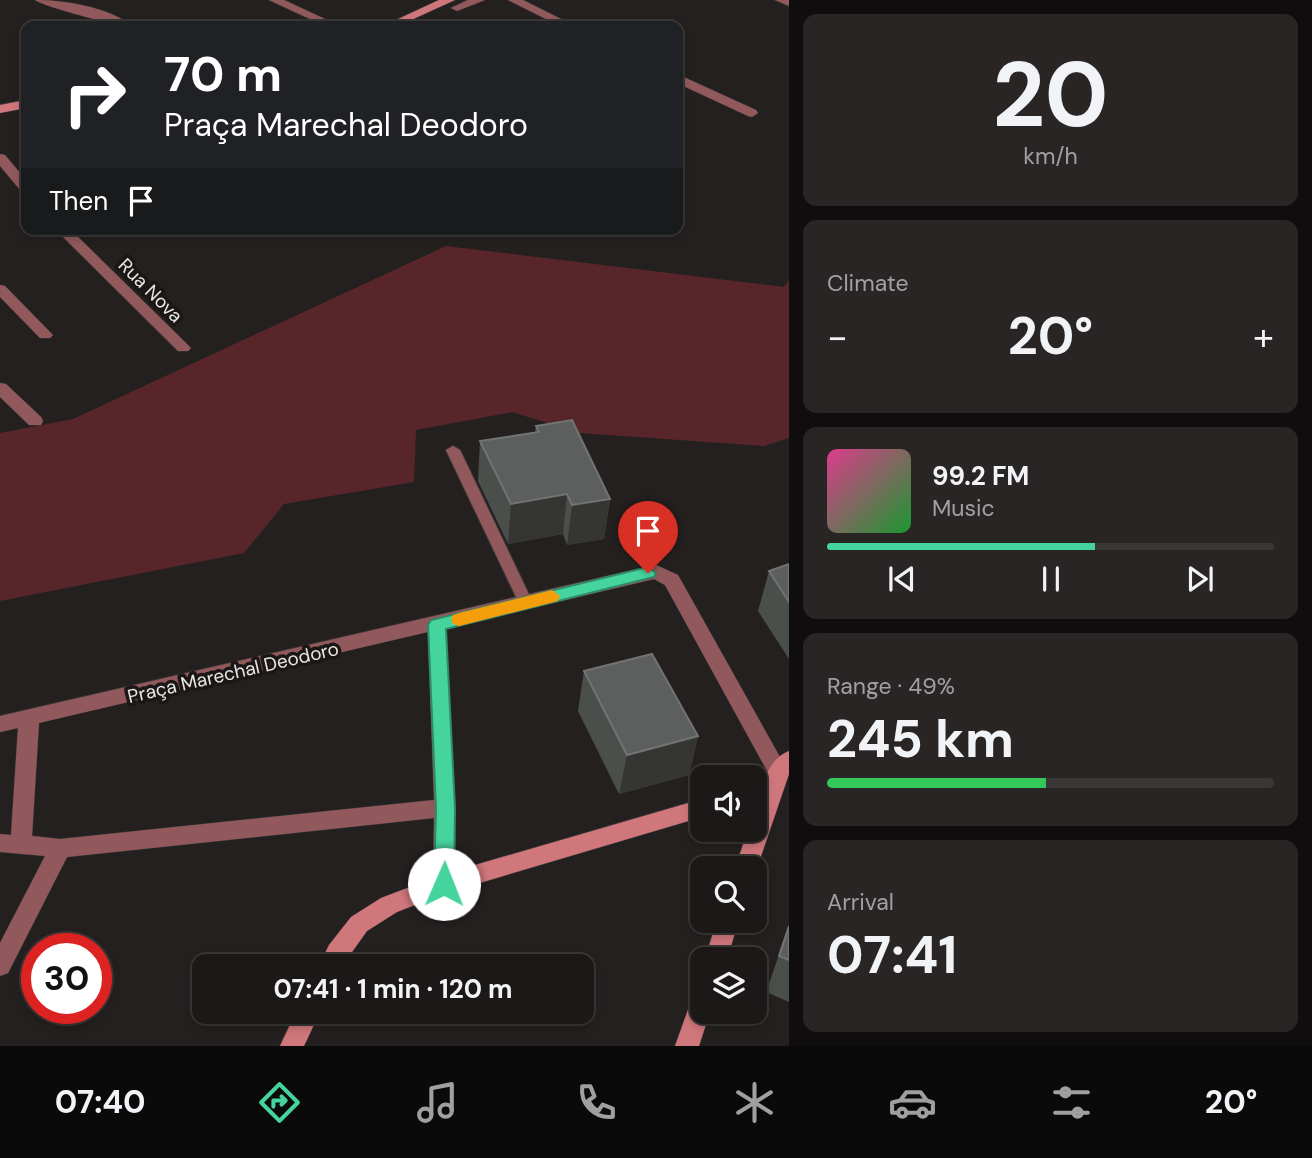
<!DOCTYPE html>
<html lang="en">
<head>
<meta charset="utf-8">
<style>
  :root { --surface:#1c1818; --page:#292525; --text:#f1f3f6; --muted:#a0a0a2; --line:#3a3737; --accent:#46d49e }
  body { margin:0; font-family:"DM Sans",sans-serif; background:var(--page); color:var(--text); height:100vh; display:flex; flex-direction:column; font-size:26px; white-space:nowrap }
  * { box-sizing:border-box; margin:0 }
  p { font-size:23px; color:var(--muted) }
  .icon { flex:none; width:38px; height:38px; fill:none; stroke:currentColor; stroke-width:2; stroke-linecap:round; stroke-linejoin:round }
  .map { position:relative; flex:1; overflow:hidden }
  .panel { display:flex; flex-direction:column; gap:14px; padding:14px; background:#0f0d0d; width:523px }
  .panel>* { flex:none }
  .guide { position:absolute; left:21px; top:21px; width:662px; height:214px; border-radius:14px; box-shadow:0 4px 10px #0003,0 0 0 2px var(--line); background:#202124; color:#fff; overflow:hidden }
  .fabs { position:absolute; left:690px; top:765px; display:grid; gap:14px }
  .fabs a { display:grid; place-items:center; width:77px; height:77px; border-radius:14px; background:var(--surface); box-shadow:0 4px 10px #0003,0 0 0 2px var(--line); font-size:35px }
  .speed { position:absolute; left:21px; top:933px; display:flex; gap:14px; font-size:35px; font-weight:700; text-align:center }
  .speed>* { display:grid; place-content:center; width:91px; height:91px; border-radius:50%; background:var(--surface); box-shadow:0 4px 10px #0003,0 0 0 2px var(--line); line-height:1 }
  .speed .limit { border:10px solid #d22; background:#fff; color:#111 }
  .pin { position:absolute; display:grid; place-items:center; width:60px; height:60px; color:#fff; margin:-72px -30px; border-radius:50% 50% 50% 0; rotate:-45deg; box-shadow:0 0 7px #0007 }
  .pin .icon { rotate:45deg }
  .me { position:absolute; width:77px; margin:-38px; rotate:1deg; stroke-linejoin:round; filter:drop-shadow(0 0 5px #0008) }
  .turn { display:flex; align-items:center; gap:24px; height:147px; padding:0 28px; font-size:32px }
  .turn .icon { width:91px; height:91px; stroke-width:2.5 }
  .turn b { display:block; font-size:49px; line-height:60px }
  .then { display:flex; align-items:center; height:66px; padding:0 28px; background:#0003; gap:14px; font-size:26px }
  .big { font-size:52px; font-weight:700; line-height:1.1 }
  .panel .tile { flex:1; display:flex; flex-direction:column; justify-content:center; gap:10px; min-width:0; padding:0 24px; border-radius:14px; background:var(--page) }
  .panel .dial { align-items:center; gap:0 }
  .dial b { font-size:91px; line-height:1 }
  .song { display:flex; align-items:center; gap:21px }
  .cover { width:84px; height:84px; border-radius:10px; background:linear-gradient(135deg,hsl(330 70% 55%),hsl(130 70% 35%)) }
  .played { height:7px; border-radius:4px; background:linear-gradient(90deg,var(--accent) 60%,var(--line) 60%) }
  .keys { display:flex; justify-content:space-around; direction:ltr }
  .heat { display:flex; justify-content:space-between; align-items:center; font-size:38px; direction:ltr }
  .charge { height:10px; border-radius:5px; background:linear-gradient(90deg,#34c759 49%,var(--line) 0) }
  .trip { position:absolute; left:192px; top:954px; width:402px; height:70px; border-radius:14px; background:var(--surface); box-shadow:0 4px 10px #0003,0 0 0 2px var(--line); font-weight:700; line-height:70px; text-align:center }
  .tabs { display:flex; height:112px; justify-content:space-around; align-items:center; background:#0b0a0a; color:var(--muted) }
  .tabs .icon { width:49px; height:49px }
  .tabs .selected { color:var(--accent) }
  .tabs b { font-size:32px; color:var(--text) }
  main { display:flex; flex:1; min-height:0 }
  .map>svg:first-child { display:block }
  .green { fill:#58262a }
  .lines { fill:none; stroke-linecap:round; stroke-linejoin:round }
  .lane-casing { stroke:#403c3c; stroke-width:2 }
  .street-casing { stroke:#403c3c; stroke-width:1 }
  .secondary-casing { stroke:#403c3c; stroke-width:1 }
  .lane { fill:#91595b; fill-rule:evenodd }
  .street { fill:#91595b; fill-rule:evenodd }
  .secondary { fill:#d0777c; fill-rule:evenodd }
  .wall { fill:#4b4f4c }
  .shaded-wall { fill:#353634 }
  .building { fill:#5c5f5d; stroke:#727472; stroke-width:2 }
  .route { fill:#46d49e; stroke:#2e8a67; stroke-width:2 }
  .slow { fill:#f59e0b }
  .labels { text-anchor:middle; stroke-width:7; stroke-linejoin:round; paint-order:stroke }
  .street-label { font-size:19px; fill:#e8e5e5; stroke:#1b1717 }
</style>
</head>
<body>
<main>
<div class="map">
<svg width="789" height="1046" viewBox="0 0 789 1046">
  <rect width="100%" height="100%" fill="#252020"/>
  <path class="green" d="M446,246L784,287L789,280V438L764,446L580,433L512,412L416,430L414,482L284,504L244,553L0,601V433L73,419Z"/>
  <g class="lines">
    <defs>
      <path id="lane" d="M453,446L460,450L533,603L531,607H521L519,603L446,450Z"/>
      <path id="street" d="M35,0C64,0 109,7 132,26C120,27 45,7 35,0Z
        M269,0H284L340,26H325Z
        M468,0H485L457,11L451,8Z
        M508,0H523L575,26H560Z
        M775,0H789V6Z
        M677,74L756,110L758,113L752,117L748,116L677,83Z
        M0,154L5,155L26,180V192L21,191L0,166Z
        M55,229H70L188,345L191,348L188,351H178Z
        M0,285L5,286L50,332L53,335L50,338H40L0,297Z
        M0,383L6,384L41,417L43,421L41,425H29L0,397Z
        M656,565L678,575L785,766L788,772L785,778L778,780L771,778L665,585L654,579L446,628L455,808V884L452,891L444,894L436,891L433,884L434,818L67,857L8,973L0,976V943L45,856L0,852V834L11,835L18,728L0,732V716ZM428,632L434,800L60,839L32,836L39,723Z"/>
      <path id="secondary" d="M439,0H455L398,26H383Z
        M26,100V108L0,113V105Z
        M789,751V774L757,868L754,873V868H735L748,830H754C754,806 763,760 789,751Z
        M702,799V817L446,893L397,912L367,931L342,966H319L329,945L351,917L381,898L444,874Z
        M717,920H739L727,959H705Z
        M702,990V1012H710L699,1046H675L694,993Z
        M296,1012H320L304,1046H280Z"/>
    </defs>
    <use href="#lane" class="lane-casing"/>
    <use href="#street" class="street-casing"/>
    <use href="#secondary" class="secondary-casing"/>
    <use href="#lane" class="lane"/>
    <use href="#street" class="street"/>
    <use href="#secondary" class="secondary"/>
  </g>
  <path class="wall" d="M536,426L610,499L604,539L567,545L563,534L508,544L478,481L480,441L535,432Z
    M789,564V659L758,611L769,571Z
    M584,671L698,736L689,775L619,794L578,711Z
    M789,926V1002L766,992Z"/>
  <path class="shaded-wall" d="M567,494L563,534L508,544L511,504Z
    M610,499L604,539L567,545L572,505Z
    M698,736L689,775L619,794L627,755Z"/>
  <path class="building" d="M572,420L610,499L572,505L567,494L511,504L480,441L539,432L536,426Z
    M789,564V602L769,571Z
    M652,654L698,736L627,755L584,671Z
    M789,926V960L779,956Z"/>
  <path class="route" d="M648,567L656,573L654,577L446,629L455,808L454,884L451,890L444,893L437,890L434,884L436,808L428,625L431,620Z"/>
  <path class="slow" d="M552,590L560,596L558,601L459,626L453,624L451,619L453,615L459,613Z"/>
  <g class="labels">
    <g class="street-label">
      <text transform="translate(151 290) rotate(45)" y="7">Rua Nova</text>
      <text transform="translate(233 672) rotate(-13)" y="7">Praça Marechal Deodoro</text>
    </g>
  </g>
</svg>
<div class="fabs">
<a><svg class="icon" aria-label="sound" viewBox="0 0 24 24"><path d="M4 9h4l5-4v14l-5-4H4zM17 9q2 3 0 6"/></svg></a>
<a><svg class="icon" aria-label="search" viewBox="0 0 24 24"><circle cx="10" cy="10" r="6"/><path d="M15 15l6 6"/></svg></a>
<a><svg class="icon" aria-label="layers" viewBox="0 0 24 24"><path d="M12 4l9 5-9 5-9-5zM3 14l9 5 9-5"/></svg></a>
</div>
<div class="speed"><div class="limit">30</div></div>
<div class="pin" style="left:648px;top:573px;background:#d93025"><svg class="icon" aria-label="arrive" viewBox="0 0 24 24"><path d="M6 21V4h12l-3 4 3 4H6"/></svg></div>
<svg class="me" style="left:444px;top:884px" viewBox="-20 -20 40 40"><circle r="19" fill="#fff"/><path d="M0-13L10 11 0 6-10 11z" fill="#46d49e"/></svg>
<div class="trip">07:41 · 1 min · 120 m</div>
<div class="guide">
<div class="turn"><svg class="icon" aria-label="right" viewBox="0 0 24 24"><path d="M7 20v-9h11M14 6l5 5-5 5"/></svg><div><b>70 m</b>Praça Marechal Deodoro</div></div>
<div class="then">Then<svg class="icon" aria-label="arrive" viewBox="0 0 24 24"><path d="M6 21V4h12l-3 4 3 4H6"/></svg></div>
</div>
</div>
<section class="panel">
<div class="tile dial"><b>20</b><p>km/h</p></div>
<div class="tile"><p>Climate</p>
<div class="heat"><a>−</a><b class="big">20°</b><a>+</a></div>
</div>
<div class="tile">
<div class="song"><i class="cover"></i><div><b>99.2 FM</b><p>Music</p></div></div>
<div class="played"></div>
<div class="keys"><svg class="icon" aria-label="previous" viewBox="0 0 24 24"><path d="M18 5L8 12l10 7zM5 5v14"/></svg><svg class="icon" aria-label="pause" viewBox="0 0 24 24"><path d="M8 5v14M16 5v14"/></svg><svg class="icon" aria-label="next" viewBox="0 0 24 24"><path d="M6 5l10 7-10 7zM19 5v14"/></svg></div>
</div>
<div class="tile"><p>Range · 49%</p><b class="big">245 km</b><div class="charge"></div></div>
<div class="tile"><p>Arrival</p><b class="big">07:41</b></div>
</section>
</main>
<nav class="tabs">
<b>07:40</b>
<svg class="icon selected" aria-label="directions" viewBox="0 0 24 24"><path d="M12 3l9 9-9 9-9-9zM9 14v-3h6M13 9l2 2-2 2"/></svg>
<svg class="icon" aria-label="music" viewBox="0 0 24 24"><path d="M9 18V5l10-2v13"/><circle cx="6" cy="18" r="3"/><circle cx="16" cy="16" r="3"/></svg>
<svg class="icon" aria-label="phone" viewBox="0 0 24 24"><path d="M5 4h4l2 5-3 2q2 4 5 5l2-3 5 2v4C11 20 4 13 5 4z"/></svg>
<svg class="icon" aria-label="climate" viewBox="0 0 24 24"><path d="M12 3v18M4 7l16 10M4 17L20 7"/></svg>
<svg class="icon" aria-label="car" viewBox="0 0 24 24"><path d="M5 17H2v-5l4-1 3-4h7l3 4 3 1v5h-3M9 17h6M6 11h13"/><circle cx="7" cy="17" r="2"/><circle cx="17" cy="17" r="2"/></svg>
<svg class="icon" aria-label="filters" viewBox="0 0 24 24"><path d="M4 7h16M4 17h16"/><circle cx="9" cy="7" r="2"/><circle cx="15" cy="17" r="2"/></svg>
<b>20°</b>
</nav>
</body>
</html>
